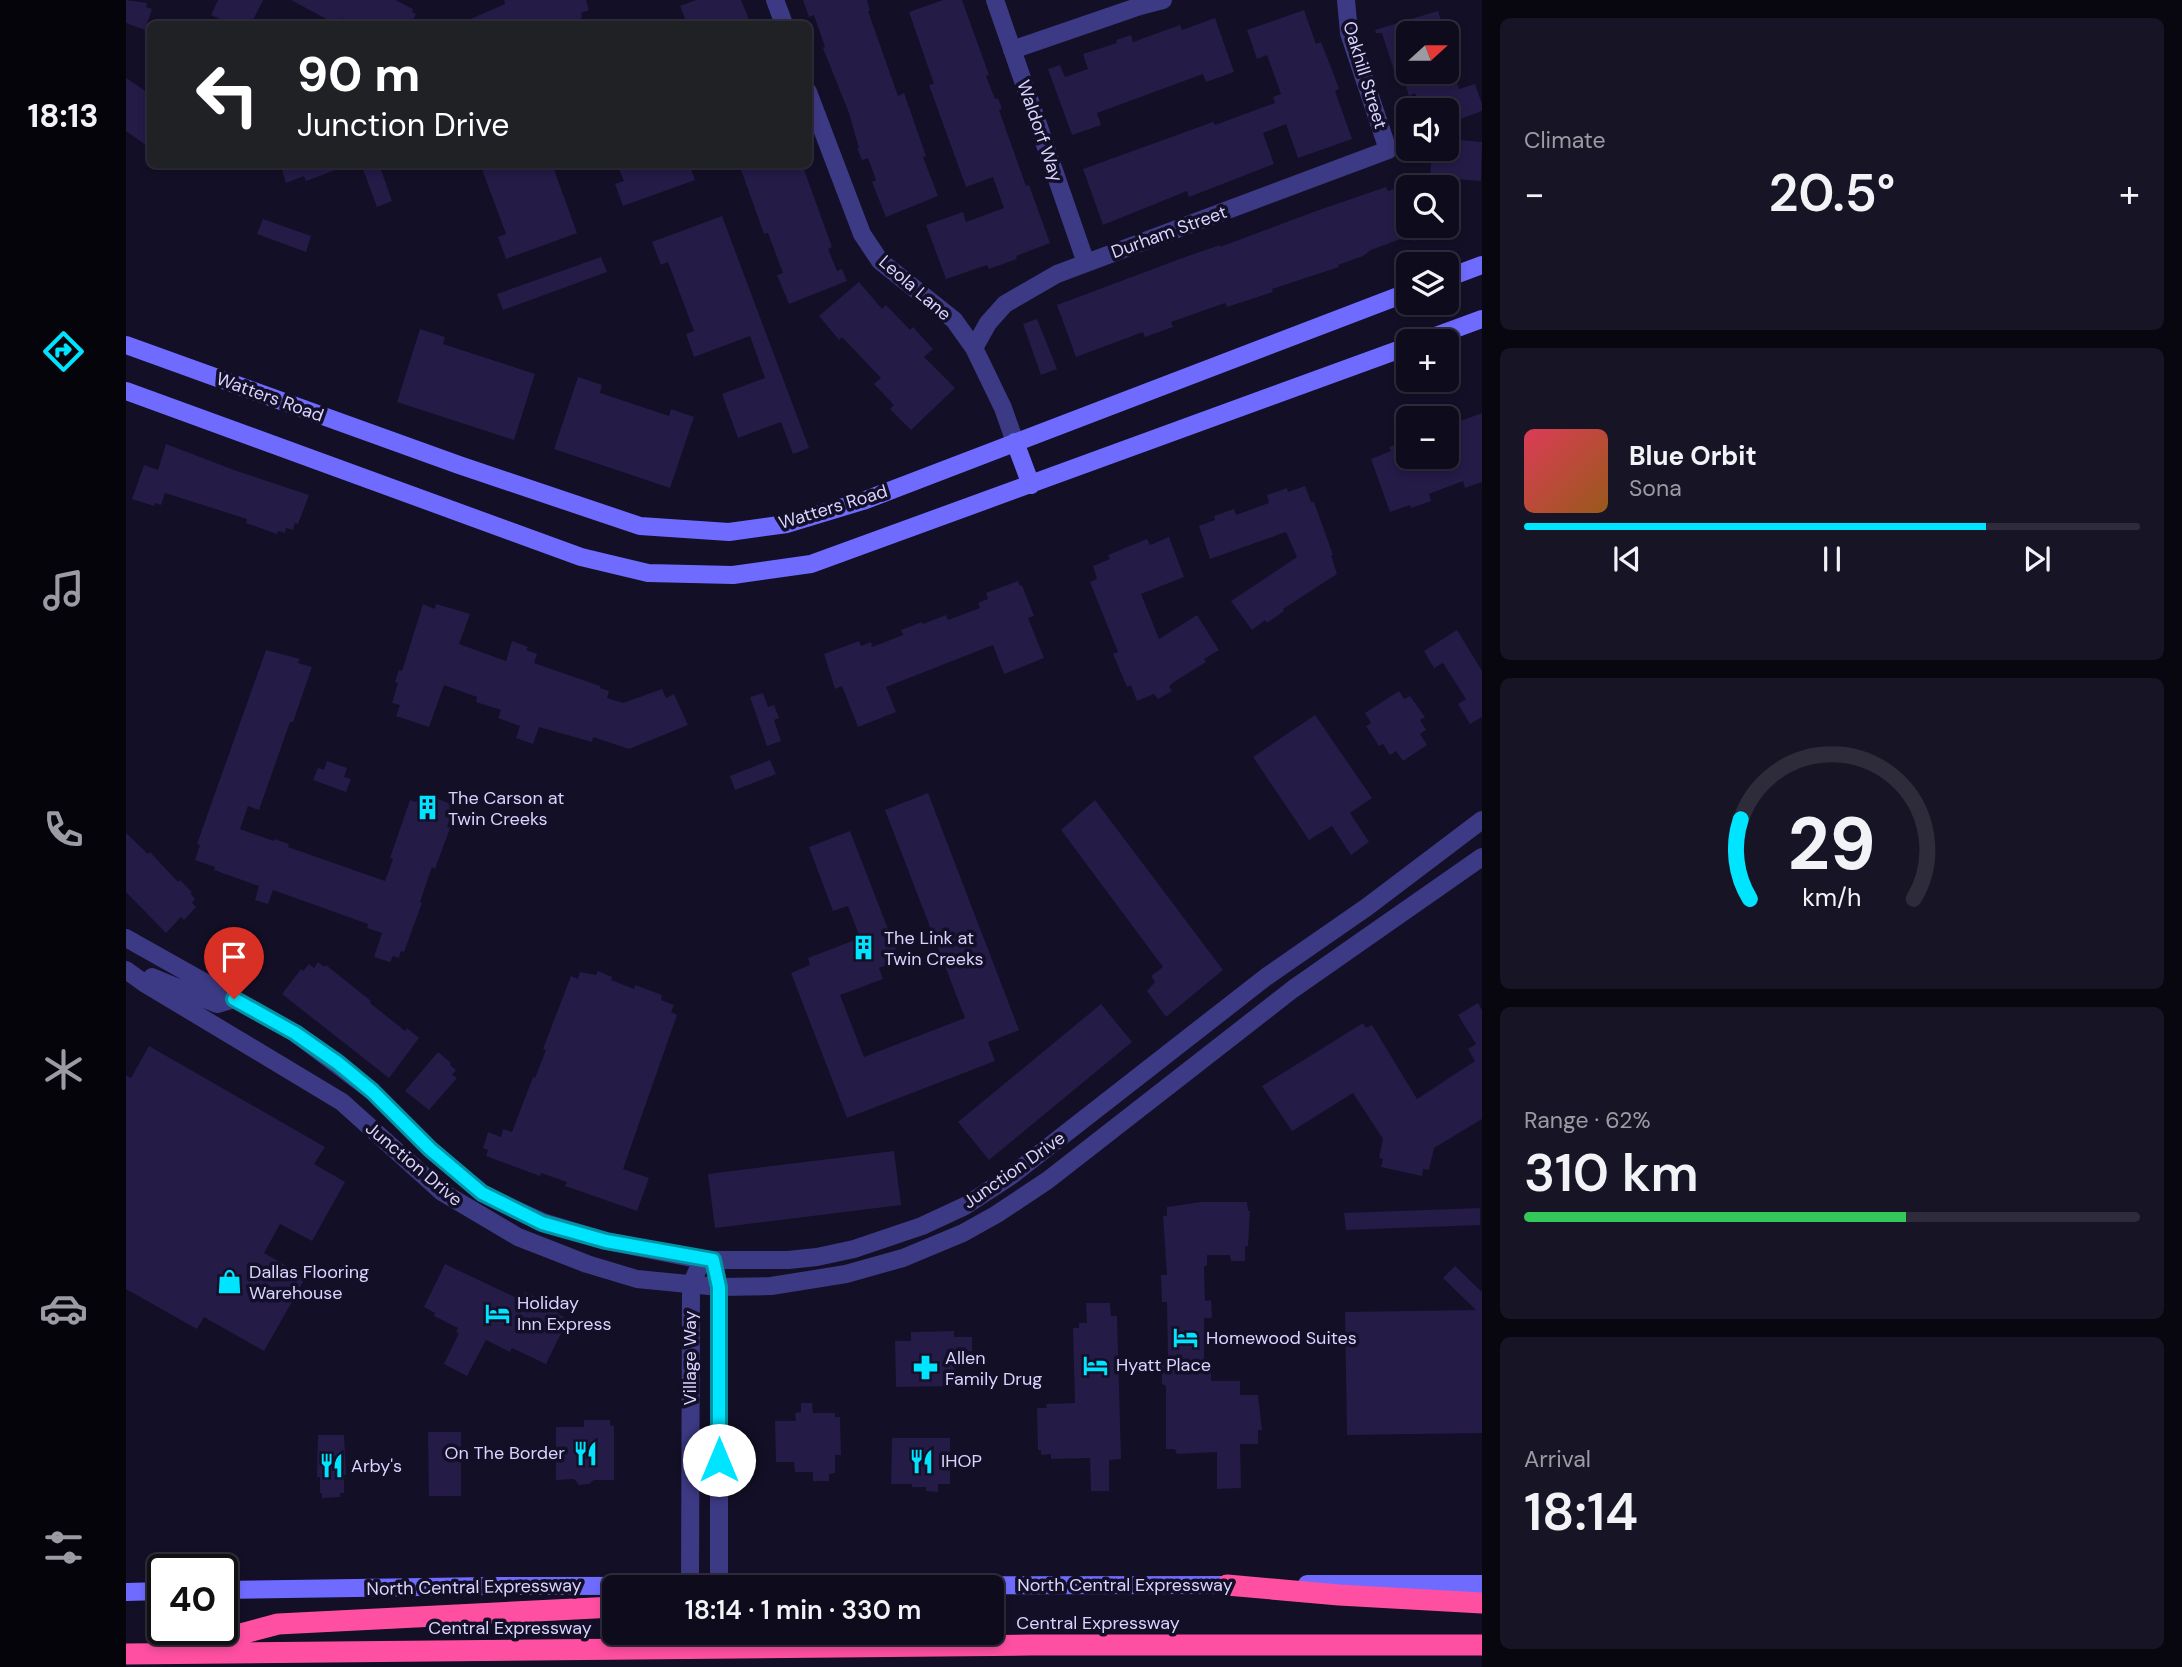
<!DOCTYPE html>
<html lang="en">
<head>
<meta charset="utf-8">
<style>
  :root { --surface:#0e0b1c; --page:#171425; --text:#f1f3f6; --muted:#9b9ba3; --line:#2e2b3b; --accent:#00e5ff }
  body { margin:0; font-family:"DM Sans",sans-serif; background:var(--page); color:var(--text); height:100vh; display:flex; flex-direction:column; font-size:26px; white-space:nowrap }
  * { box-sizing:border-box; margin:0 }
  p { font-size:23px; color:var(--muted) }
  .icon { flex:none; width:38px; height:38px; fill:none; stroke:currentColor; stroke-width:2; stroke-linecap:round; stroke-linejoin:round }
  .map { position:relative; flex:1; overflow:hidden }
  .drawer { display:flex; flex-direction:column; gap:18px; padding:18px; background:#08060f; width:700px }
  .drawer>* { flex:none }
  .hud { position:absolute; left:21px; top:21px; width:665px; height:147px; border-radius:10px; box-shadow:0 4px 10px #0003,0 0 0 2px var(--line); background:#202124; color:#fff; overflow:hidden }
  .needle { width:46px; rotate:69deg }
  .fabs { position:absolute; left:1270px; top:21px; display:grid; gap:14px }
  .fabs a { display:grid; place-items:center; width:63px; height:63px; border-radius:10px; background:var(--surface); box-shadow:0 4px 10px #0003,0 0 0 2px var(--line); font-size:35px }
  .speed { position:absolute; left:21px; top:1554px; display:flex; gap:14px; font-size:35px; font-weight:700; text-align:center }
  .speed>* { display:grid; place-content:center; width:91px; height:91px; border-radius:50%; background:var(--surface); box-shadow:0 4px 10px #0003,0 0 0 2px var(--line); line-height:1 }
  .speed .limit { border:4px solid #111; border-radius:10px; background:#fff; color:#111 }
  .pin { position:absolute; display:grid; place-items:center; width:60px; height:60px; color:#fff; margin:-72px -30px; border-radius:50% 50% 50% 0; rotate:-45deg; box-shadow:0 0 7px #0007 }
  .pin .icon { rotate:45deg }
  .me { position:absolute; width:77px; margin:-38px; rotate:0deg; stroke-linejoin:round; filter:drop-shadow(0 0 5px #0008) }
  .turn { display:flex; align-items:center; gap:24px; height:147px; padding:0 35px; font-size:32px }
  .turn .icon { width:91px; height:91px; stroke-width:2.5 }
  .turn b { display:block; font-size:49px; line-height:60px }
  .big { font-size:52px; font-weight:600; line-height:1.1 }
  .drawer .widget { flex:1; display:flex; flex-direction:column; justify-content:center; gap:10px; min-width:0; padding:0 24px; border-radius:10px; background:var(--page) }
  .drawer .dial { align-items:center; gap:0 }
  .dial svg { height:182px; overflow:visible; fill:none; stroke:var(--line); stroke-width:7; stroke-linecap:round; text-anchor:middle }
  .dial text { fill:var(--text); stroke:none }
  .song { display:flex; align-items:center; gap:21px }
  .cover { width:84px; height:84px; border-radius:10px; background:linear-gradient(135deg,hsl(350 70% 55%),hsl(30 70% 35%)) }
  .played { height:7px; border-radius:4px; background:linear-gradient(90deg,var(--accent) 75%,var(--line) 75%) }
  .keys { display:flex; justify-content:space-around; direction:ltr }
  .heat { display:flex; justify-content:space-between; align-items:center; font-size:38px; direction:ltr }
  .charge { height:10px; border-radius:5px; background:linear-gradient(90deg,#34c759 62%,var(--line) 0) }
  .trip { position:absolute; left:476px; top:1575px; width:402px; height:70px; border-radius:10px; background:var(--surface); box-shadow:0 4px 10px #0003,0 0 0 2px var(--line); font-weight:600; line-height:70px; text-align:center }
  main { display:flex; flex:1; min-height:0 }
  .menu { display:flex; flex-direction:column; width:126px; justify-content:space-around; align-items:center; background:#06040b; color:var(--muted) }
  .menu .icon { width:49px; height:49px }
  .menu .selected { color:var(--accent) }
  .menu b { font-size:32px; color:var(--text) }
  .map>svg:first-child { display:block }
  .building { fill:#241b47 }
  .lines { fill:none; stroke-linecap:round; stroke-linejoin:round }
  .minor { stroke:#3d3a85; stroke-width:18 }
  .tertiary { stroke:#3d3a85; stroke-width:18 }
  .secondary { stroke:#6f6bff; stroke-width:18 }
  .motorway { stroke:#ff4fa3; stroke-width:21 }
  .route-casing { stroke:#0095a6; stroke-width:18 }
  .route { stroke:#00e5ff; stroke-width:12 }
  .labels { text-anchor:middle; stroke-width:7; stroke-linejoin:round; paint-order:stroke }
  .street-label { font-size:18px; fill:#d9d4ff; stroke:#130f26 }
  .poi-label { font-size:18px; fill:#d9d4ff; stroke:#130f26; text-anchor:start }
</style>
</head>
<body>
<main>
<nav class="menu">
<b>18:13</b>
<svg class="icon selected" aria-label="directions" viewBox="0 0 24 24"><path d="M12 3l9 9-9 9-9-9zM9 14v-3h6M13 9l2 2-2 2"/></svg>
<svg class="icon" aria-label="music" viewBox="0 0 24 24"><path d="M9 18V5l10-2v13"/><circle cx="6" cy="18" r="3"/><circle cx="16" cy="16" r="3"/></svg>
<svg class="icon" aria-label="phone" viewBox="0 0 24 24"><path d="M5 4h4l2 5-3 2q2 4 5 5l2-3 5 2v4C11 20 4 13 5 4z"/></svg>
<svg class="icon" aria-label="climate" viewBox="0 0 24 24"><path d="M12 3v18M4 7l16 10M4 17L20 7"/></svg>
<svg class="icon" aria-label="car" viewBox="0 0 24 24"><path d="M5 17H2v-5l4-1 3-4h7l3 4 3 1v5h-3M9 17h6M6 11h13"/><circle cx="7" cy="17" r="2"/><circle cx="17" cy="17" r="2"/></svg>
<svg class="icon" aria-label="filters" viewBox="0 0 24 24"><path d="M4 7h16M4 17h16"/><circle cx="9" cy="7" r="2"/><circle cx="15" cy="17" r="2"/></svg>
</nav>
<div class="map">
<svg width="1356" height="1667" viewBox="0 0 1356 1667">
  <rect width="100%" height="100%" fill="#130f26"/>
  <path class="building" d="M0,0L21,3L20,7L26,9L19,30L0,23Z
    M92,0H137L125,24H92L94,19L85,15Z
    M165,0H269L287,9L286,12L290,14L285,24H228L215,18L213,23L207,20L206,22Z
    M378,0H460L463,10L455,13L456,18L449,21L450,24H333L379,4Z
    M570,0H615L625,24H561L554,6Z
    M677,0H741L744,11H742L772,96L778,93L800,156L797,157L812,196L760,217L746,182L750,180L742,158L736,160L731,148H733L723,113L697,48L699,47L688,15L683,17Z
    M817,0H836L863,75L860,76L869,99L872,98L876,109L873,110L900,186L903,185L924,243L890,256L891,259L863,269L861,265L820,279L800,225L837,212L840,222L878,208L867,177L840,187L803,85L808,84L783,12Z
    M1178,10L1190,44L1195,42L1208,75L1213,89L1209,91L1226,139L1172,158L1160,124L1137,133L1148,164L1063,197L1061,191L977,225L957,169L1087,122L1089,125L1149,103L1147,97L1155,94L1141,55L1131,59L1121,30Z
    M1312,11L1319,33H1283V72H1327L1333,89L1349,84L1356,104V111L1321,124V110H1296L1289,93L1283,96L1277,77L1271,80L1256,33H1250L1249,30Z
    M1089,18L1108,72L1080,82L1077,74L971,113L975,125L946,135L922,69L934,65L939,77L962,69L957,54L991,43L990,40L1005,35L1007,42L1054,25L1056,30Z
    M0,78L24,94V148L0,131Z
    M1321,139L1356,142L1355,181L1304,177L1306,149H1321Z
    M154,164H220V166L180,181L178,176L160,183Z
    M235,164H253L266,201L251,207Z
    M354,164H426L451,233L380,259L372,237L380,234Z
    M491,164H563L569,180L497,206L489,184L498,181Z
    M613,164H676L706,247L702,249L711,271L716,269L721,281L663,304L651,275L657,273L642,233L638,234Z
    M1283,183V226H1324L1288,241L1285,235L1245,250L1237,256L1212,265L1213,267L1146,289L1147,292L1101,307L1099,303L1045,322L1047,327L1019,337L1017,332L950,357L931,305L1059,257L1094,245V247L1193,210L1260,187L1262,191Z
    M596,216L683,448L667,454L655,422L612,438L596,394L639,378L624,336L568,357L560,334L568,331L542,262L535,265L526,242Z
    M137,219L185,236L180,252L131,234Z
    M475,257L481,272L377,310L371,294Z
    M733,282L756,309L760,305L784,330L787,327L807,349L798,357L829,388L785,430L764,409L768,405L748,384L755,378L716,337L713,340L693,316Z
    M911,319L931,369L915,375L897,324Z
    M294,329L319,337L317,344L409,374L388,440L271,402Z
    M452,377L476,385L474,393L543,416L545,409L568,417L544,488L428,449Z
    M1356,413V482L1339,488L1337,481L1303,494L1305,501L1285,508L1284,505L1264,512L1245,459L1265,451L1263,447L1283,440V457H1321V426Z
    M40,444L108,470L183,495L172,524L169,523L167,530L160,528L159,533L152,531L151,534L120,523L121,519L39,493L35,505L29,503L28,506L6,499L18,465L32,470Z
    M1179,486L1185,502H1188L1207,555H1205L1211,574L1157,609L1158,611L1141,623L1139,620L1126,630L1105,601L1171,557L1160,532L1084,559L1073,526L1089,520L1088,516L1108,509L1110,515L1143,503L1141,495L1161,488L1162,492Z
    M1043,537L1058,577L1015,594L1033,639L1071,615L1093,650L1078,659L1080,662L1048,682L1043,686L1046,691L1032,699L1028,694L1011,701L1005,685L1001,687L987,654L992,652L964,582L971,579L967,566L984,559L982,555L1021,539L1024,545Z
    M892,581L894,586L896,585L908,616L902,618L918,658L878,674L867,645L760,687L770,712L732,727L716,686L709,689L698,654L733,641L735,646L745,642L746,647L777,635L775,630L796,622L797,624L820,615L822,620L854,608L852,603L862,599L860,593Z
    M297,604L309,609L310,604L344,614L333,644L380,661L386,641L402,647L400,650L411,654L408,663L474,686V688L483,691L481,698L497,703L536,689L540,698L548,694L562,725L503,749L467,737L466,742L413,727L407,744L390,738L394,726L372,718L375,710L350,702L351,697L318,685L303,727L270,716L274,705L266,703L272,683L269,682L273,670L276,671Z
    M1331,630L1356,671V717L1344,724L1332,704L1340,699L1317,663L1308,668L1298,651Z
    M140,650L174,659L172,663L186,667L167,722H164L133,810L122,806L114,829L148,841V839L163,844L162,847L259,881L267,859L264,858L284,800L290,802L292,798L305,803L307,797L325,804L323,809L327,811L321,827L324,828L309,869L306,867L294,902L296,903L278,952L275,951L273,958L267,956L264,962L248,957L256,933L241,928L242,924L147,890L142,904L129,900L133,886L88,870L89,867L69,860L74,845L71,844Z
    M1273,691L1278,699L1284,696L1299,717L1294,720L1300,730L1294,734L1301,745L1277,761L1270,751L1264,755L1257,744L1253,746L1240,726L1245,723L1239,713Z
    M637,693L642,707L648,705L653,718L648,720L655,741L641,746L624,697Z
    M1189,715L1246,798L1224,813L1243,842L1225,855L1206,826L1183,840L1127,757Z
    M644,760L650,774L609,790L604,776Z
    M201,761L221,768L218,777L225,779L220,792L187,780L192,768L198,770Z
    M802,793L893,1030L862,1042L869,1061L721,1118L665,973L684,965L682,958L734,938L722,906L707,911L683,847L724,831L774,960L753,968L757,979L714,995L738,1057L839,1018L759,810Z
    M969,800L1097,970L1040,1017L1021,991L1029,982L1025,976L1037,967L935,830Z
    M0,833L22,854L24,852L52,882L54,880L66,892L64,893L69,899L66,903L70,907L58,920L55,917L40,933L0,892Z
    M192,962L198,967L200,965L245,1001L244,1003L279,1031L281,1028L293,1038L263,1078L156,994L175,969L177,971L183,964L188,968Z
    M472,971L486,977L485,980L508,989L509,985L536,995L535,1000L548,1005L545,1012L551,1015L497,1169L523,1178L511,1211L439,1186L441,1182L415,1173L414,1176L360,1156L362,1150L357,1148L362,1132L375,1137L377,1129L386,1132L407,1077L409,1078L420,1050L417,1049L445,976L452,979L454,972L470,975Z
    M1352,1003L1356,1010V1119L1308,1148L1303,1170L1297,1169L1296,1176L1255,1167L1257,1159L1253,1158L1257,1139L1227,1093L1166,1131L1136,1086L1237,1023L1240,1028L1246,1025L1291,1099L1349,1061L1342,1049L1350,1044L1332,1015Z
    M975,1004L1006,1042L863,1160L832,1122Z
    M23,1046L199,1147L188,1164L219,1182L186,1241L154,1224L138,1253L180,1277L138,1351L78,1317L71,1329L0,1289V1075L5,1078Z
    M312,1052L325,1063L324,1065L330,1070L326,1075L331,1078L303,1110L279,1091Z
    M768,1151L775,1205L589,1228L582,1174Z
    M1075,1202H1121L1122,1211H1124L1122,1246H1119V1261H1105L1104,1255H1081V1265L1078,1267L1079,1301L1085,1300L1086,1318H1078V1357L1080,1366L1085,1368V1381H1114V1395H1132L1136,1430H1132V1444H1114L1115,1488L1091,1489V1452L1051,1454L1049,1449H1040V1386L1036,1384V1361L1042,1358L1041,1302H1036L1035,1275H1041L1037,1216H1041V1207Z
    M1354,1208V1225L1220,1230L1218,1213Z
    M319,1264L395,1300L399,1292L435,1309L432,1314L442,1319L420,1364L386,1348L384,1352L360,1340L341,1376L318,1364L333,1333L330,1332L332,1328L308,1316L309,1313L298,1307Z
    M1329,1266L1356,1292V1433L1221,1435L1219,1312L1350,1310L1317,1278Z
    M960,1303H984L985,1316H991L995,1459L983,1460V1491H965L964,1458L925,1459V1454L915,1455V1450H912L911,1408H921L920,1404L949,1403L947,1328H953V1323H961Z
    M828,1331V1337H846V1351H828L829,1386L770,1387L769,1341H785V1332Z
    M675,1403H686L687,1413H709V1417H714L715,1455H709V1473L703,1474V1481H687V1472H669L668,1462H650L649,1421H670L669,1413L675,1412Z
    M458,1420H484V1425L488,1426V1480H468L463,1484L453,1485L448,1479L430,1480V1427H458Z
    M302,1432H335V1496H303Z
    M192,1435H218L220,1475H218V1493H214V1497L196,1498V1493H194V1477H191Z
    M766,1438H824V1484H812V1492L800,1491V1487H786V1484H765Z"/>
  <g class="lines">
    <path class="minor" d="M649,0L658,24
      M869,0L960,263
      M886,50L1014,6L1037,0
      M682,92L736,234L754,261L828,320L848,348L877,408L889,442
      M848,348L862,323L879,304L931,274L1262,150L1223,33L1220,0"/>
    <path class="tertiary" d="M0,938L169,1033L246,1091L304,1149L356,1193L388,1209L417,1222L480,1241L576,1260H662L691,1257L728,1249L796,1226L839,1206L885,1176L1140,977L1241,907L1356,820
      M0,970L18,983L216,1102L316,1192L392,1237L461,1264L511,1279L593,1287L645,1286L720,1274L777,1258L837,1233L871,1214L922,1180L1167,989L1356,857
      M26,977L91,1004L108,999
      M587,1260L593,1287V1586
      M564,1586L565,1285L576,1260"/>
    <path class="secondary" d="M1321,278L1356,265
      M1296,341L1356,319
      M0,345L333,465L514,526L603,532L661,524L737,501L1283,292
      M0,391L455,557L522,573L607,575L685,564L1283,346
      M889,442L905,485
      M1181,1584H1356
      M96,1590L364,1586L1115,1585
      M0,1592L37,1591"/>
    <path class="motorway" d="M1101,1585L1213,1595L1356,1603
      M736,1587L742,1586
      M74,1645L152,1624L488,1607
      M0,1654L905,1645H1356"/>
  </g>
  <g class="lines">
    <defs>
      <path id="route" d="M108,999L169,1033L212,1063L246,1091L304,1149L356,1193L416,1223L480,1241L587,1260L593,1287V1460"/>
    </defs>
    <use href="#route" class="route-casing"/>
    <use href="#route" class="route"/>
  </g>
  <defs>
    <symbol id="building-bare" viewBox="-9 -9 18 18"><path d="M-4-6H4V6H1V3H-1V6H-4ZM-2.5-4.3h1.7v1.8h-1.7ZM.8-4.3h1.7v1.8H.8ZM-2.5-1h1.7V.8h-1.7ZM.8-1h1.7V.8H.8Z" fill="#00e5ff" stroke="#130f26" stroke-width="2.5" paint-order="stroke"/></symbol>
    <symbol id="shop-bare" viewBox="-9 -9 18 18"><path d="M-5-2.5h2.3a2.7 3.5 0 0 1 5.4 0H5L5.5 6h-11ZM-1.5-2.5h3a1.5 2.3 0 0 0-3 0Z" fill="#00e5ff" stroke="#130f26" stroke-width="2.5" paint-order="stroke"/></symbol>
    <symbol id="hotel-bare" viewBox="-9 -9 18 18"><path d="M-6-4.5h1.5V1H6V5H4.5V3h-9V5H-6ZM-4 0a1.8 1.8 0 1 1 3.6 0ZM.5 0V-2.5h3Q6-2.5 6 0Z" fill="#00e5ff" stroke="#130f26" stroke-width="2.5" paint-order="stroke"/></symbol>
    <symbol id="pharmacy-bare" viewBox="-9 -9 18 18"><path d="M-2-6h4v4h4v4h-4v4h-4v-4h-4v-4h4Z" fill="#00e5ff" stroke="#130f26" stroke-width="2.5" paint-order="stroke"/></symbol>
    <symbol id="restaurant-bare" viewBox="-9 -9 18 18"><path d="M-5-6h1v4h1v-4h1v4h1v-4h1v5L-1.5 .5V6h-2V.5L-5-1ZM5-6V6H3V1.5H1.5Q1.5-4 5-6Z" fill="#00e5ff" stroke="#130f26" stroke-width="2.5" paint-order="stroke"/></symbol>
  </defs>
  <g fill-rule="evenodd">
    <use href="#building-bare" x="284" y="790" width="35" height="35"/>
    <use href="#building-bare" x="720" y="930" width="35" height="35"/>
    <use href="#shop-bare" x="86" y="1264" width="35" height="35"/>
    <use href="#hotel-bare" x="354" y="1296" width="35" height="35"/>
    <use href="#hotel-bare" x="1042" y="1320" width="35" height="35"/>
    <use href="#hotel-bare" x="952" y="1348" width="35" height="35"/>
    <use href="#pharmacy-bare" x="782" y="1350" width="35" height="35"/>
    <use href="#restaurant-bare" x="442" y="1436" width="35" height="35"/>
    <use href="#restaurant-bare" x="778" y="1444" width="35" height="35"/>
    <use href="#restaurant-bare" x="188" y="1448" width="35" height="35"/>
  </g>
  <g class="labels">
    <g class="street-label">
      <text transform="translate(1239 75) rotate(73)" y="6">Oakhill Street</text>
      <text transform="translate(914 131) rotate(71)" y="6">Waldorf Way</text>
      <text transform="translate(1043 232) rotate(-20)" y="6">Durham Street</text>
      <text transform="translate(789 288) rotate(41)" y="6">Leola Lane</text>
      <text transform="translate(144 397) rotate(20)" y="6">Watters Road</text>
      <text transform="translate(707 507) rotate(-17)" y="6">Watters Road</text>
      <text transform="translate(288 1164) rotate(40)" y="6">Junction Drive</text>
      <text transform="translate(888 1170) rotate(-35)" y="6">Junction Drive</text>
      <text transform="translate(564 1358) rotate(-90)" y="6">Village Way</text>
      <text x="999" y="1591">North Central Expressway</text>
      <text transform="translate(348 1587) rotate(-1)" y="6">North Central Expressway</text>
      <text x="972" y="1629">Central Expressway</text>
      <text x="384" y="1634">Central Expressway</text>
    </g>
    <g class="poi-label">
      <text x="322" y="804">The Carson at<tspan x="322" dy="21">Twin Creeks</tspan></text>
      <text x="758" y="944">The Link at<tspan x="758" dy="21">Twin Creeks</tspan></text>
      <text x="123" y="1278">Dallas Flooring<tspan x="123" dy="21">Warehouse</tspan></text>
      <text x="391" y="1309">Holiday<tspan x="391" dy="21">Inn Express</tspan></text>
      <text x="1080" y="1344">Homewood Suites</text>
      <text x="819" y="1364">Allen<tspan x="819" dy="21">Family Drug</tspan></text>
      <text x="990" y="1371">Hyatt Place</text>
      <text x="439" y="1459" text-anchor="end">On The Border</text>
      <text x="815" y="1467">IHOP</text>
      <text x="225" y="1472">Arby's</text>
    </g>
  </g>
</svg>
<div class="fabs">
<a><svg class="needle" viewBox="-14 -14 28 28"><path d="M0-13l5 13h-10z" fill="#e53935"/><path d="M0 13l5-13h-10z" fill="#9b9ba3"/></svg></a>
<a><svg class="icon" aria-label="sound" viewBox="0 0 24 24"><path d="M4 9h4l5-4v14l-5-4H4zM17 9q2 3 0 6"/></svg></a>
<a><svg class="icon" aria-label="search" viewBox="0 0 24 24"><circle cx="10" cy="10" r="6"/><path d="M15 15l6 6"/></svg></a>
<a><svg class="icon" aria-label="layers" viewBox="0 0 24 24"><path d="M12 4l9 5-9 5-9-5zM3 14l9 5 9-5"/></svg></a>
<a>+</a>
<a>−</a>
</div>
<div class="speed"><div class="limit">40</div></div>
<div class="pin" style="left:108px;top:999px;background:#d93025"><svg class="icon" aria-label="arrive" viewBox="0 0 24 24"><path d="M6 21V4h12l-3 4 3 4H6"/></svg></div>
<svg class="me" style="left:593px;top:1460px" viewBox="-20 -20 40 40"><circle r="19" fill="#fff"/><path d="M0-13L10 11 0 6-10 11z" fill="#00e5ff"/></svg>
<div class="trip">18:14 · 1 min · 330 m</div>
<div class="hud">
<div class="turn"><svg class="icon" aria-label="left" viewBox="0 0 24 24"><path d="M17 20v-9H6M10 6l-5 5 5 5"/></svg><div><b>90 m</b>Junction Drive</div></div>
</div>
</div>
<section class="drawer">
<div class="widget"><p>Climate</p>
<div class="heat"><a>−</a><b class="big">20.5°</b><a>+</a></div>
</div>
<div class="widget">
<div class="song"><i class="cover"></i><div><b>Blue Orbit</b><p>Sona</p></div></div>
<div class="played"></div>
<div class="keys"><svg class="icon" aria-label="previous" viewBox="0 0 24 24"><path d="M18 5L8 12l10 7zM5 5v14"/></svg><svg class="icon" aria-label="pause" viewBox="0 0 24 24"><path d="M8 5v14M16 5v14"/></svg><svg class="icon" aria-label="next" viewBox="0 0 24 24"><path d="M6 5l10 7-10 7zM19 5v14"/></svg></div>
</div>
<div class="widget dial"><svg viewBox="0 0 100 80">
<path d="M14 69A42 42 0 1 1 86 69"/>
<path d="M14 69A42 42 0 0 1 10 34" stroke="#00e5ff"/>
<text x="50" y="56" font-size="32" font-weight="700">29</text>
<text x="50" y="72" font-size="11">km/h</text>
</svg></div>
<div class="widget"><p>Range · 62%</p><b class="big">310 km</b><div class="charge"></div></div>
<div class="widget"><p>Arrival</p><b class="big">18:14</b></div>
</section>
</main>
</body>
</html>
